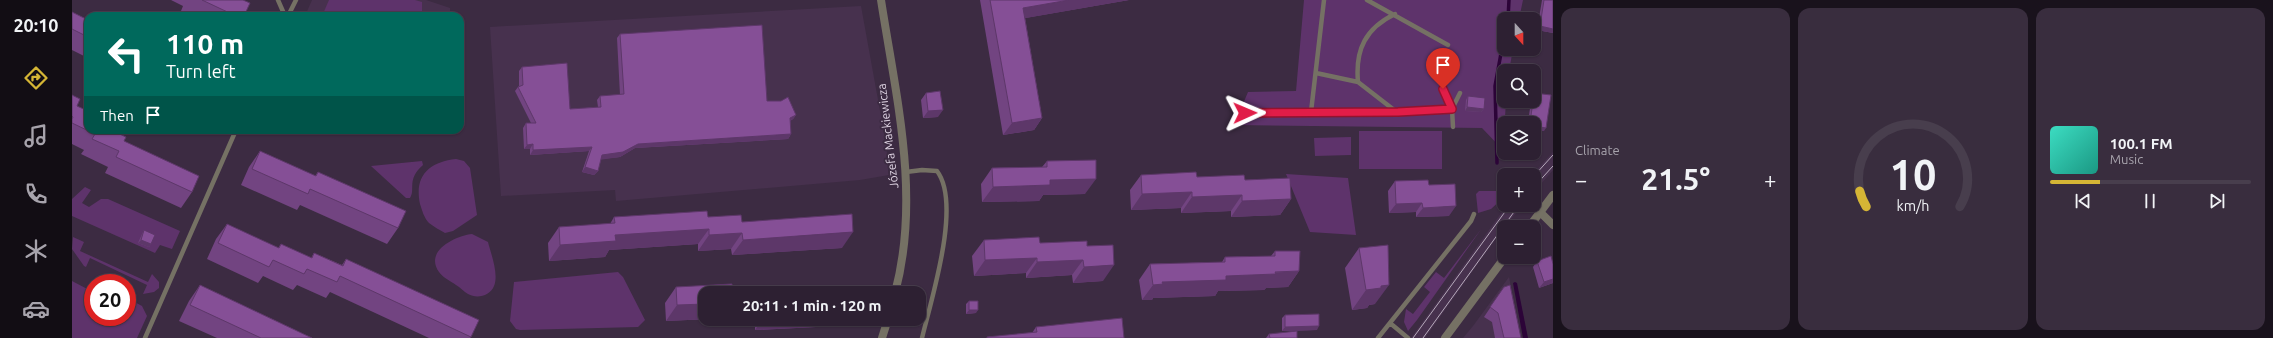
<!DOCTYPE html>
<html lang="en">
<head>
<meta charset="utf-8">
<style>
  :root { --surface:#2d2032; --page:#392d3e; --text:#f1f3f6; --muted:#a7a3ac; --line:#483e4d; --accent:#d5b535 }
  body { margin:0; font-family:Ubuntu,sans-serif; background:var(--page); color:var(--text); height:100vh; display:flex; flex-direction:column; font-size:15px; white-space:nowrap }
  * { box-sizing:border-box; margin:0 }
  p { font-size:13px; color:var(--muted) }
  .icon { flex:none; width:22px; height:22px; fill:none; stroke:currentColor; stroke-width:2; stroke-linecap:round; stroke-linejoin:round }
  .map { position:relative; flex:1; overflow:hidden }
  .details { display:flex; flex-direction:column; gap:8px; padding:8px; background:#19121c; width:720px }
  .details>* { flex:none }
  .top-card { position:absolute; left:12px; top:12px; width:380px; height:122px; border-radius:12px; box-shadow:0 1px 3px #0004,0 0 0 1px var(--line); background:#00695c; color:#fff; overflow:hidden }
  .needle { width:26px; rotate:159deg }
  .fabs { position:absolute; left:1425px; top:12px; display:grid; gap:8px }
  .fabs a { display:grid; place-items:center; width:44px; height:44px; border-radius:8px; background:var(--surface); box-shadow:0 1px 3px #0004,0 0 0 1px var(--line); font-size:20px }
  .speed { position:absolute; left:12px; top:274px; display:flex; gap:8px; font-size:20px; font-weight:700; text-align:center }
  .speed>* { display:grid; place-content:center; width:52px; height:52px; border-radius:50%; background:var(--surface); box-shadow:0 1px 3px #0004,0 0 0 1px var(--line); line-height:1 }
  .speed .limit { border:6px solid #d22; background:#fff; color:#111 }
  .pin { position:absolute; display:grid; place-items:center; width:34px; height:34px; color:#fff; margin:-41px -17px; border-radius:50% 50% 50% 0; rotate:-45deg; box-shadow:0 0 4px #0007 }
  .pin .icon { rotate:45deg }
  .me { position:absolute; width:44px; margin:-22px; rotate:89deg; stroke-linejoin:round; filter:drop-shadow(0 0 3px #0008) }
  .turn { display:flex; align-items:center; gap:14px; height:84px; padding:0 16px; font-size:18px }
  .turn .icon { width:52px; height:52px; stroke-width:2.5 }
  .turn b { display:block; font-size:28px; line-height:34px }
  .then { display:flex; align-items:center; height:38px; padding:0 16px; background:#0003; gap:8px; font-size:15px }
  .big { font-size:30px; font-weight:700; line-height:1.1 }
  .details .card { flex:1; display:flex; flex-direction:column; justify-content:center; gap:6px; min-width:0; padding:0 14px; border-radius:12px; background:var(--page) }
  .details .dial { align-items:center; gap:0 }
  .dial svg { height:104px; overflow:visible; fill:none; stroke:var(--line); stroke-width:7; stroke-linecap:round; text-anchor:middle }
  .dial text { fill:var(--text); stroke:none }
  .song { display:flex; align-items:center; gap:12px }
  .cover { width:48px; height:48px; border-radius:6px; background:linear-gradient(135deg,hsl(170 70% 55%),hsl(170 70% 35%)) }
  .played { height:4px; border-radius:2px; background:linear-gradient(90deg,var(--accent) 25%,var(--line) 25%) }
  .keys { display:flex; justify-content:space-around; direction:ltr }
  .heat { display:flex; justify-content:space-between; align-items:center; font-size:22px; direction:ltr }
  .details .tiles { flex:1; display:grid; gap:8px; grid-template-columns:repeat(3,1fr) }
  .trip { position:absolute; left:626px; top:286px; width:228px; height:40px; border-radius:12px; background:var(--surface); box-shadow:0 1px 3px #0004,0 0 0 1px var(--line); font-weight:700; line-height:40px; text-align:center }
  main { display:flex; flex:1; min-height:0 }
  .menu { display:flex; flex-direction:column; width:72px; justify-content:space-around; align-items:center; background:#120d14; color:var(--muted) }
  .menu .icon { width:28px; height:28px }
  .menu .active { color:var(--accent) }
  .menu b { font-size:18px; color:var(--text) }
  .map>svg:first-child { display:block }
  .built { fill:#47314e }
  .green { fill:#5e336b }
  .water { fill:#2c0438 }
  .lines { fill:none; stroke-linecap:round; stroke-linejoin:round }
  .stream { stroke:#2c0438; stroke-width:3.5 }
  .service { stroke:#757164; stroke-width:4.5 }
  .minor { stroke:#757164; stroke-width:8 }
  .tertiary { stroke:#757164; stroke-width:8 }
  .tram { stroke:#b5a9ba; stroke-width:1 }
  .wall { fill:#724481 }
  .shaded-wall { fill:#5d3769 }
  .building { fill:#854f96; stroke:#5d3769 }
  .route-casing { stroke:#92132f; stroke-width:10 }
  .route { stroke:#e11d48; stroke-width:7 }
  .labels { text-anchor:middle; stroke-width:4; stroke-linejoin:round; paint-order:stroke }
  .street-label { font-size:12px; fill:#ded3e2; stroke:#3c2b42 }
</style>
</head>
<body>
<main>
<nav class="menu">
<b>20:10</b>
<svg class="icon active" aria-label="directions" viewBox="0 0 24 24"><path d="M12 3l9 9-9 9-9-9zM9 14v-3h6M13 9l2 2-2 2"/></svg>
<svg class="icon" aria-label="music" viewBox="0 0 24 24"><path d="M9 18V5l10-2v13"/><circle cx="6" cy="18" r="3"/><circle cx="16" cy="16" r="3"/></svg>
<svg class="icon" aria-label="phone" viewBox="0 0 24 24"><path d="M5 4h4l2 5-3 2q2 4 5 5l2-3 5 2v4C11 20 4 13 5 4z"/></svg>
<svg class="icon" aria-label="climate" viewBox="0 0 24 24"><path d="M12 3v18M4 7l16 10M4 17L20 7"/></svg>
<svg class="icon" aria-label="car" viewBox="0 0 24 24"><path d="M5 17H2v-5l4-1 3-4h7l3 4 3 1v5h-3M9 17h6M6 11h13"/><circle cx="7" cy="17" r="2"/><circle cx="17" cy="17" r="2"/></svg>
</nav>
<div class="map">
<svg width="1481" height="338" viewBox="0 0 1481 338">
  <rect width="100%" height="100%" fill="#3c2b42"/>
  <path class="built" d="M240,0H354L378,8V16H233Z
    M789,6L814,144L817,175L788,180L544,201L543,190L429,196L418,27Z
    M1481,152V170L1462,192V175H1460Z
    M1435,205H1451L1432,227L1353,338H1339Z
    M1437,277L1449,338H1391L1401,326Z"/>
  <path class="green" d="M257,0H343L350,2V16H250Z
    M1232,0H1451L1447,19H1432V49H1441L1437,71H1432V101H1434L1431,150L1410,128L1162,125L1176,92L1224,91Z
    M1287,131H1370V169H1287Z
    M1279,137V155L1243,156L1242,138Z
    M384,159L392,161L398,168L405,215L381,231L373,233C368,230 362,227 357,223C352,218 350,210 348,204C342,176 357,162 384,159Z
    M350,161L351,165C334,180 344,189 338,198H334L299,166Z
    M1214,174L1276,178L1284,235L1238,232Z
    M13,187L19,190L10,203L17,207L29,199H36L108,231L100,249L88,245L83,253L0,216V199Z
    M1407,191H1432V197L1419,209L1406,213L1404,194Z
    M1410,228L1345,320L1336,331L1332,322L1334,309L1341,314L1358,292L1352,287L1364,272L1372,278Z
    M400,234L416,242C419,254 427,274 422,286C418,296 405,299 396,294C392,292 388,287 384,285C379,281 371,278 367,272C352,251 383,236 400,234Z
    M1,237L12,242L8,251L76,282L80,274L87,282V288L82,292L71,294L75,285L18,258L14,267L12,266L0,249Z
    M546,272L551,277L573,320L566,327L448,330L444,329L438,321L442,282Z
    M0,281L21,292V317H55V298L70,306L75,316L65,338H0Z"/>
  <path class="water" d="M1443,282L1445,283L1456,338H1451L1441,283Z"/>
  <g class="lines">
    <path class="stream" d="M1436,19L1437,0
      M1425,163L1423,86L1432,37"/>
    <path class="service" d="M206,0L213,16
      M1295,0L1376,45
      M216,16L224,0
      M1244,73L1286,82L1326,113
      M1286,82C1283,49 1294,28 1323,14
      M1239,112L1252,0
      M1173,113H1326L1380,109L1371,89
      M1381,127L1380,109L1388,93
      M834,172L850,170L865,171C890,204 859,300 850,338
      M1318,323L1336,338
      M73,338L164,130
      M1306,338L1399,221L1402,214"/>
    <path class="minor" d="M1468,212L1481,225"/>
    <path class="tertiary" d="M809,0C824,97 849,196 823,293
      M1457,227L1481,195
      M810,338L816,319
      M1373,338L1433,257"/>
    <path class="tram" d="M1462,176L1481,155
      M1462,187L1481,166
      M1341,338L1438,205
      M1351,338L1447,205"/>
  </g>
  <path class="wall" d="M99,0H171L172,16H120L109,11L111,6Z
    M908,0H1057L953,18L970,118L962,130L931,135Z
    M1470,0H1481V33L1465,30Z
    M0,12L16,20V58L0,50Z
    M548,34L724,115L721,119L718,121L719,134L716,139L563,148L548,157L529,159L526,171L522,175L510,172L517,151L458,155V149H452L451,128L454,123H459L443,91L446,87L447,86V71L450,67L498,109L526,107L525,100L528,96L548,95L545,38Z
    M854,93L866,117L851,118L849,100Z
    M0,95L16,130L52,141L120,192L109,208L33,173L36,167L9,154L12,150L0,144Z
    M1396,96L1412,109L1409,112L1393,111L1394,100Z
    M1459,101H1462L1472,131L1462,130V123H1456Z
    M188,151L243,176L246,172L326,228L315,244L228,205L225,210L169,185L177,167Z
    M975,161L1013,194L971,195L967,201L910,202L909,184L920,168L970,167Z
    M1069,175L1173,180L1219,199L1208,215L1159,217V211L1109,213V208L1059,210L1058,190Z
    M1323,181L1357,185L1377,216L1344,217V212L1317,213L1316,191Z
    M542,217H636L670,222L770,248L660,255L659,249L626,251V244L537,250L533,257L477,261L476,243L487,227L538,224Z
    M155,224L206,248L209,244L239,258L242,253L270,265L274,259L399,337L398,338H357L258,292L254,298L225,285L221,290L191,276L186,283L135,259L144,239Z
    M72,230L79,244L77,247L66,243L70,234Z
    M912,240L1015,246L1031,281L1001,283L1000,275L954,278V273L902,276L900,256Z
    M1287,248L1303,304L1297,305L1295,308L1280,310L1273,268Z
    M1203,251L1227,271L1216,287L1194,288L1192,290L1146,291L1143,296L1081,298L1080,300H1070L1067,280L1078,264L1150,262L1153,257L1199,256Z
    M1465,261L1481,283L1467,288L1461,267Z
    M128,285L240,338H145L107,321L117,301Z
    M604,287L633,293V319H637L594,321L593,303Z
    M1432,287L1449,338H1423L1420,322L1412,317Z
    M897,301L904,313L894,314V304Z
    M1213,315L1245,330L1210,331V318Z
    M649,319H750L744,327L683,330V323L650,325Z
    M964,327L1052,338H915V337L960,333Z
    M1197,334L1225,338H1194Z"/>
  <path class="shaded-wall" d="M997,0H1057L943,20L951,8Z
    M1468,26L1481,29V33L1465,30Z
    M1395,107L1412,109L1409,112L1393,111Z
    M871,110L866,117L851,118L856,111Z
    M724,115L721,119L715,122L718,118Z
    M970,118L962,130L931,135L940,123Z
    M1462,126L1474,128L1472,131L1462,130Z
    M719,134L716,139L563,148L548,157L527,160L530,155L566,144Z
    M461,144L458,149H452L455,145Z
    M520,147L517,151L458,155L461,150Z
    M513,167L526,171L522,175L510,172Z
    M1024,179L1013,194L971,195L967,201L910,202L921,187L978,180Z
    M1120,192L1109,208L1059,210L1070,194Z
    M1170,195L1159,211L1109,213L1120,197Z
    M1219,199L1208,215L1159,217L1170,201Z
    M1350,203L1344,212L1317,213L1324,204Z
    M1384,206L1377,216L1344,217L1351,208Z
    M637,229L626,244L537,250L533,257L477,261L488,245L543,235Z
    M781,232L770,248L660,255L671,240Z
    M670,233L659,249L626,251L637,235Z
    M69,240L79,244L77,247L66,243Z
    M965,258L954,273L902,276L913,260Z
    M1011,260L1000,275L954,278L965,262Z
    M1042,265L1031,281L1001,283L1012,267Z
    M1227,271L1216,287L1194,288L1192,290L1146,291L1143,296L1081,298L1080,300H1070L1081,285L1090,282L1154,276Z
    M1481,279V283L1467,288L1472,282Z
    M1317,285L1303,304L1297,305L1295,308L1280,310L1294,290L1309,286Z
    M633,304V319H637L594,321L605,305Z
    M897,310H906L904,313L894,314Z
    M654,319H686L683,323L650,325Z
    M691,319H750L744,327L683,330Z
    M1247,326L1245,330L1210,331L1213,327Z"/>
  <path class="building" d="M130,0H171L178,3L172,16H164Z
    M918,0H997L951,8L970,118L940,123Z
    M1472,0H1481V29L1468,26Z
    M0,12L16,20V37L0,29Z
    M690,25L695,101H709L716,97L724,115L718,118L719,134L566,144L551,152L530,155L526,171L513,167L520,147L461,150V144L455,145L454,123H464L446,87L451,85L450,67L495,63L498,109L529,107L528,96L552,94L548,34Z
    M868,91L871,110L856,111L854,93Z
    M1462,93L1479,95L1474,128L1462,126V123H1458L1461,101H1462Z
    M0,95L8,99L5,106L16,111V130H39L54,137L52,141L127,176L120,192L44,157L47,151L20,139L23,134L0,123V119L1,117L0,116Z
    M1396,96L1413,98L1412,109L1395,107Z
    M188,151L244,176L246,172L334,211L326,228L238,189L236,194L180,169Z
    M1024,160V179L978,180V185L921,187L920,168L975,167V161Z
    M1124,172L1125,177L1172,175L1173,180L1218,178L1219,199L1170,201V195L1120,197V192L1070,194L1069,175Z
    M1356,180L1357,185L1383,184L1384,206L1351,208L1350,203L1324,204L1323,181Z
    M635,211L636,217L669,215L670,222L780,214L781,232L671,240L670,233L637,235V229L543,235L544,241L488,245L487,227L543,223L542,217Z
    M155,224L207,248L209,244L240,258L242,253L271,266L274,259L407,320L399,337L268,276L265,282L235,269L232,274L201,260L197,267L146,243Z
    M72,230L83,235L79,244L69,240Z
    M967,237L968,243L1015,241V246L1041,245L1042,265L1012,267L1011,260L965,262V258L913,260L912,240Z
    M1316,245L1317,285L1309,286V288L1294,290L1287,248Z
    M1203,251H1228L1227,271L1203,272L1204,274L1154,276V280L1090,282L1091,284L1081,285L1078,264L1153,262V257L1203,256Z
    M1479,256L1481,264V279L1472,282L1465,261Z
    M660,284V291L693,289V293H633V304L605,305L604,287Z
    M128,285L240,338H189L118,305Z
    M1438,285L1449,338H1432L1426,313L1418,307L1432,287Z
    M897,301H906V310H897Z
    M1247,314V326L1213,327V315Z
    M1050,318L1052,338H915V337L965,332L964,327Z
    M1225,331V338H1198L1197,334Z"/>
  <g class="lines">
    <defs>
      <path id="route" d="M1173,113L1326,112L1380,109L1371,89"/>
    </defs>
    <use href="#route" class="route-casing"/>
    <use href="#route" class="route"/>
  </g>
  <g class="labels">
    <g class="street-label">
      <text transform="translate(816 136) rotate(-97)" y="4">Józefa Mackiewicza</text>
    </g>
  </g>
</svg>
<div class="fabs">
<a><svg class="needle" viewBox="-14 -14 28 28"><path d="M0-13l5 13h-10z" fill="#e53935"/><path d="M0 13l5-13h-10z" fill="#a7a3ac"/></svg></a>
<a><svg class="icon" aria-label="search" viewBox="0 0 24 24"><circle cx="10" cy="10" r="6"/><path d="M15 15l6 6"/></svg></a>
<a><svg class="icon" aria-label="layers" viewBox="0 0 24 24"><path d="M12 4l9 5-9 5-9-5zM3 14l9 5 9-5"/></svg></a>
<a>+</a>
<a>−</a>
</div>
<div class="speed"><div class="limit">20</div></div>
<div class="pin" style="left:1371px;top:89px;background:#d93025"><svg class="icon" aria-label="arrive" viewBox="0 0 24 24"><path d="M6 21V4h12l-3 4 3 4H6"/></svg></div>
<svg class="me" style="left:1173px;top:113px" viewBox="-20 -20 40 40"><path d="M0-17L14 15 0 8-14 15z" fill="#e11d48" stroke="#fff" stroke-width="4"/></svg>
<div class="trip">20:11 · 1 min · 120 m</div>
<div class="top-card">
<div class="turn"><svg class="icon" aria-label="left" viewBox="0 0 24 24"><path d="M17 20v-9H6M10 6l-5 5 5 5"/></svg><div><b>110 m</b>Turn left</div></div>
<div class="then">Then<svg class="icon" aria-label="arrive" viewBox="0 0 24 24"><path d="M6 21V4h12l-3 4 3 4H6"/></svg></div>
</div>
</div>
<section class="details">
<div class="tiles">
<div class="card"><p>Climate</p>
<div class="heat"><a>−</a><b class="big">21.5°</b><a>+</a></div>
</div>
<div class="card dial"><svg viewBox="0 0 100 80">
<path d="M14 69A42 42 0 1 1 86 69"/>
<path d="M14 69A42 42 0 0 1 9 57" stroke="#d5b535"/>
<text x="50" y="56" font-size="32" font-weight="700">10</text>
<text x="50" y="72" font-size="11">km/h</text>
</svg></div>
<div class="card">
<div class="song"><i class="cover"></i><div><b>100.1 FM</b><p>Music</p></div></div>
<div class="played"></div>
<div class="keys"><svg class="icon" aria-label="previous" viewBox="0 0 24 24"><path d="M18 5L8 12l10 7zM5 5v14"/></svg><svg class="icon" aria-label="pause" viewBox="0 0 24 24"><path d="M8 5v14M16 5v14"/></svg><svg class="icon" aria-label="next" viewBox="0 0 24 24"><path d="M6 5l10 7-10 7zM19 5v14"/></svg></div>
</div>
</div>
</section>
</main>
</body>
</html>
